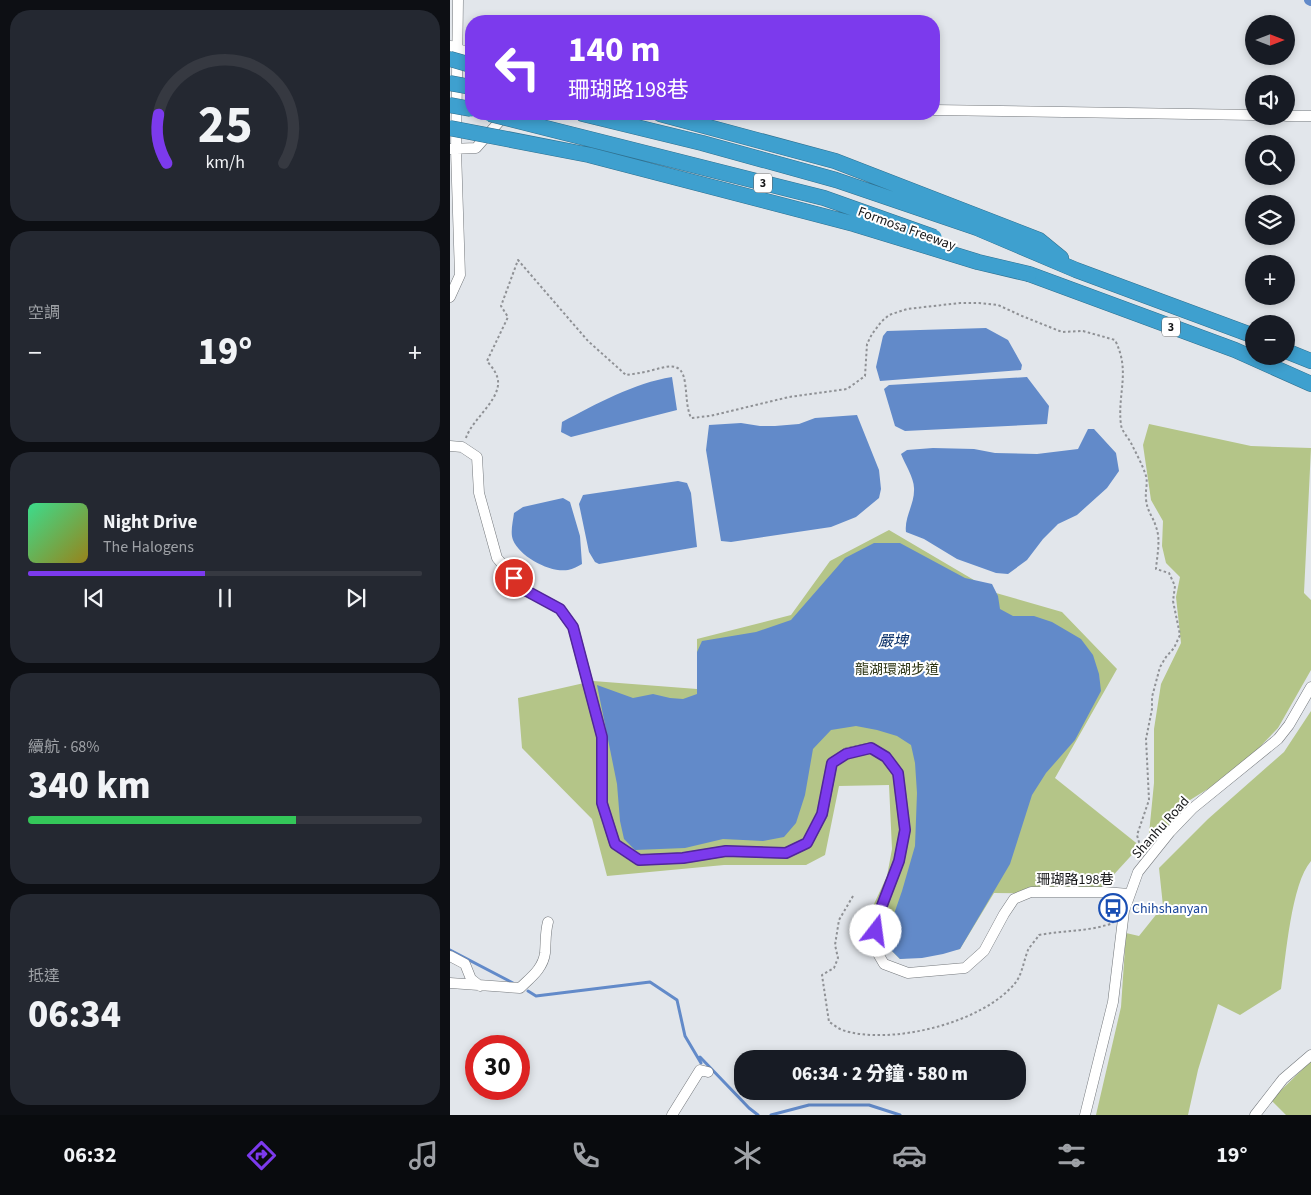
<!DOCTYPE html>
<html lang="zh-TW">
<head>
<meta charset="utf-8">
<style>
  :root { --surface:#171b24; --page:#242831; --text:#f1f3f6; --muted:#9ea1a6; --line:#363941; --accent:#7c3aed }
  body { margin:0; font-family:"Source Sans 3","Noto Sans TC",sans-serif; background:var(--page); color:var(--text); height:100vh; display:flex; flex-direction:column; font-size:19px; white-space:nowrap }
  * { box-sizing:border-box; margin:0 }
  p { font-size:16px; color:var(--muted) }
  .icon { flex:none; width:28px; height:28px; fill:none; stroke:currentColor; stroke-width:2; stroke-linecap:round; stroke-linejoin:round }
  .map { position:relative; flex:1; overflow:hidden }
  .details { display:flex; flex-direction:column; gap:10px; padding:10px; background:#0d0f14; width:450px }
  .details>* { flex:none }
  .guide { position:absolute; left:15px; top:15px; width:475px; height:105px; border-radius:20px; box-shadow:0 2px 8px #0003; background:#7c3aed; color:#fff; overflow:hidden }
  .needle { width:32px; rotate:90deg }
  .fabs { position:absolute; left:795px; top:15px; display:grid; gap:10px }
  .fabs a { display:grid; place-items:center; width:50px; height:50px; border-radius:50%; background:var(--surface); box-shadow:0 2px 8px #0003; font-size:25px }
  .speed { position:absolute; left:15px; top:1035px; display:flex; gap:10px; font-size:25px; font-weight:700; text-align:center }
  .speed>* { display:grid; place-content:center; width:65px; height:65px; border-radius:50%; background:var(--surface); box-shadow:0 2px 8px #0003; line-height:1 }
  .speed .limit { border:8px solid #d22; background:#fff; color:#111 }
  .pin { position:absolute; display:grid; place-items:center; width:42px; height:42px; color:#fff; margin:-21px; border:2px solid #fff; border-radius:50%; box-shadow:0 1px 5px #0007 }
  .me { position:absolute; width:55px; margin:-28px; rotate:15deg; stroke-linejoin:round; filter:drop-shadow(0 0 4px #0008) }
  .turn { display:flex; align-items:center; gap:18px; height:105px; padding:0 20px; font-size:22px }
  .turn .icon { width:65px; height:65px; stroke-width:2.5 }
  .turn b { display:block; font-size:35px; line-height:42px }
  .big { font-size:38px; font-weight:800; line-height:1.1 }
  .details .tile { flex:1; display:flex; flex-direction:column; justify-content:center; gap:8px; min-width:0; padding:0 18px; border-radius:20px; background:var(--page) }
  .details .dial { align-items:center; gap:0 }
  .dial svg { height:130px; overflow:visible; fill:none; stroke:var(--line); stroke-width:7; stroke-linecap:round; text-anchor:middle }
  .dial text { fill:var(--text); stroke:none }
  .song { display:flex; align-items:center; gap:15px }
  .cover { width:60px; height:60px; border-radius:8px; background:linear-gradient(135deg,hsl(150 70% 55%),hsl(50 70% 35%)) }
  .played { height:5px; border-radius:2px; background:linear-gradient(90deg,var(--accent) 45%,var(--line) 45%) }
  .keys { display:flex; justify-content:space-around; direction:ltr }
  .heat { display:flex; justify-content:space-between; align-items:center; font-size:28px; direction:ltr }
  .charge { height:8px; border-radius:4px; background:linear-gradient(90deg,#34c759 68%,var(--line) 0) }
  .trip { position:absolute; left:284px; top:1050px; width:292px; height:50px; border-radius:20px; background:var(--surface); box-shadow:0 2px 8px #0003; font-weight:800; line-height:50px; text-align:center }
  .tab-bar { display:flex; height:80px; justify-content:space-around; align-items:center; background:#090b0e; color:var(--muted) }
  .tab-bar .icon { width:35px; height:35px }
  .tab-bar .current { color:var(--accent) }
  .tab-bar b { font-size:22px; color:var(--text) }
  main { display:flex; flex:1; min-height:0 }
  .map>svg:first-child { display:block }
  .green { fill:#b4c588 }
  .water { fill:#628ac9 }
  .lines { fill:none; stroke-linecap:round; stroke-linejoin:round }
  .stream { stroke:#628ac9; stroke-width:3 }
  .canal { stroke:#628ac9; stroke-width:10 }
  .minor-casing { stroke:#74787c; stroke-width:11 }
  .highway-casing { stroke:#30708f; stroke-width:16 }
  .path { stroke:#8f9195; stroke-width:2; stroke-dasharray:2.5 2.5; stroke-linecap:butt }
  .minor { stroke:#fff; stroke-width:10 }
  .highway { stroke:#3ea0cf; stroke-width:15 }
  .highway-bridge-casing { stroke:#30708f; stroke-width:16; stroke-linecap:butt }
  .highway-bridge { stroke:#3ea0cf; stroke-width:15 }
  .route-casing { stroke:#51269a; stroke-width:12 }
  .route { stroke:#7c3aed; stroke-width:9 }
  .labels { text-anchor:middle; stroke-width:4; stroke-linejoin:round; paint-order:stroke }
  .shield { fill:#fff; stroke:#5c5d5e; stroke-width:1 }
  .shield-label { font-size:12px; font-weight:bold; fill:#161719 }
  .street-label { font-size:14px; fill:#161719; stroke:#fff }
  .park-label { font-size:14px; fill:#2e3615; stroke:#fff }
  .transit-label { font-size:14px; fill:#164399; stroke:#fff; text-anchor:start }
  .water-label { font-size:15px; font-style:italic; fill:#0b316a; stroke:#fff }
</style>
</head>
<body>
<main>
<section class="details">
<div class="tile dial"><svg viewBox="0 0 100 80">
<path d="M14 69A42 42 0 1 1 86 69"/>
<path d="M14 69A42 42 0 0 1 9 39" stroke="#7c3aed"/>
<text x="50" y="56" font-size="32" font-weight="700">25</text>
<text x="50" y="72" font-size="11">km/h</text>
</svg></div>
<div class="tile"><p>空調</p>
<div class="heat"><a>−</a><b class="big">19°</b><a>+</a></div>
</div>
<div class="tile">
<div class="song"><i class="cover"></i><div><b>Night Drive</b><p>The Halogens</p></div></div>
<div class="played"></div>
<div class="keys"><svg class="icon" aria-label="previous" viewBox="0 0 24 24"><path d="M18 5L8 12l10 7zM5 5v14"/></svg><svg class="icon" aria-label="pause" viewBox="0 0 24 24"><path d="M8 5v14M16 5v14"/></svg><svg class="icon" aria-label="next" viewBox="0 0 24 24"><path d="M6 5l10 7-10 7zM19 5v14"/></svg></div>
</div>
<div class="tile"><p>續航 · 68%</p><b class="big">340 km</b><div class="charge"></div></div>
<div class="tile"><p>抵達</p><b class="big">06:34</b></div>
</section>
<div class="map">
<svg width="861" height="1115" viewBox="0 0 861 1115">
  <rect width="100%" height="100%" fill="#e2e6eb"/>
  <path class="green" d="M699,424L801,446L861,448L854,593L861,600V670L828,728L805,752L761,787L732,805L718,826L698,844L704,783V729L711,684L731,643L726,597L730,577L716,563L712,546L713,521L701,500L693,445Z
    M439,530L546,593L612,612L667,669L605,778L690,846L646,894L544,893L510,949L450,959L437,946L424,904L437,876L442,849L439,785L389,786L375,855L356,865H274L157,876L142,819L72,748L68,698L143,681L247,689V639L341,615L380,561Z
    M861,711V861C841,884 836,957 831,989L790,1015L768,1004L748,1070L738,1115H646L671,1007L676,933L689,936L713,906L709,868L758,819L834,752Z
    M861,1061V1115H836L821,1100Z"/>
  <path class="water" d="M536,328L558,340L572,365L571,370L430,381L426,367L433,336L437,331Z
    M222,377L227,410L121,437L111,432L112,422C146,404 184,383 222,377Z
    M577,377L599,406L597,424L455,431L445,426L434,389L439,385Z
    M407,415L429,470L431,489L429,498L406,517L381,527L281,542L271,541L256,450L259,425L291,423L310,426H325L349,424L365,418Z
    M638,429H644L666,453L669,471L657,488L627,515L608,524L593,539L577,560L558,574L546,573L507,559L474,539L456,532C454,517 465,504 464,488C464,478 455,464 451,454L457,450L483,448L524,449L545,453L587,454L628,449Z
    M228,481L237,483L241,493L247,547L149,564L145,562L139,552L129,504L133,495Z
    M113,498L120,502L130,536L132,564C128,566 123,569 118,570C100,573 70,557 63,540C60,533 63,521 64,513L73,507Z
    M424,543H450L515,578L542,584L548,596L550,609L563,616H584L602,622L631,639L643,655L649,674L651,691L625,740L596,773L582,795L560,864L510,949L493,954L472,958L450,959L437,946V934L452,891L465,846L467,793L465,763L461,745L447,736L427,730L406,726L381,730L363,749L355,795L346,823L334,837L313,841L273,839L235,848L185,850L174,839L170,821L167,784L147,685L183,698L203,694L220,698L233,699L247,694V652L252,641L306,632L341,620L395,558Z"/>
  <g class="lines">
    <path class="stream" d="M0,950L63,983
      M78,991L86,996L200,982L227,1000L235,1036L251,1063
      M250,1057L299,1108L308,1115
      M321,1115L359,1105H419L450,1115"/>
    <path class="canal" d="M859,0L861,1"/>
    <defs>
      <path id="minor" d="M1,46L21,54
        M484,110L804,115
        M836,116H861
        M0,149L26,148L55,115
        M0,297L10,275L6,150L8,0
        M0,446L12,447L27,457L29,493L47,558L73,589L110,609L123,627L152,737V803L165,844L189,860L233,858L276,851L336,853L357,843L372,815L382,763L397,753L421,748L436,757L448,773L455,830L449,861L428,916L423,945L434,964L458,973L515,968L534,951L554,914L564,899L581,892H654L679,894
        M0,956L15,964L21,979L30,986
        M0,983L70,988C80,978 93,969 95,953C96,942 95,933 98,922
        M222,1115L250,1070L258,1072
        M635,1115L663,1002L674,911L688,872L720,832L743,808L828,739L839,725L861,687
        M805,1115L833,1079L861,1055"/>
      <path id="highway" d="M133,114L252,143L386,180L527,228L626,270L804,336
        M210,114L385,161L589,240L611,258
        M579,274L785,350L861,384
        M836,351L861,361"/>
    </defs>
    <use href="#minor" class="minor-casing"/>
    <use href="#highway" class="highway-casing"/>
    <path class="path" d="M16,438C22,418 57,396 46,374C44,369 40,365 37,361L58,317L51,306L68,260L138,341L176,375C183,374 191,373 199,371C216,367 232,359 235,383C237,395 236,406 241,418L260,416L339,397L397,389L415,376L417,344L422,334L431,322L439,315L457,309L510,303H529L548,305L572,316L612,332L633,331L665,340C681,372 667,393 671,425C672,432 679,438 682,445C687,455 693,466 696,476C698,483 695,491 696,499C697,512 703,516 706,527C711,539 707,556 706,569L719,573L725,586L723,601L730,635L724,648L716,657L710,667L702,697V709L696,739L699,800L687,835L692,853
      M403,896L389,920L385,945L388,958L384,968L372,975L379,1022C383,1024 387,1028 392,1030C440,1046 534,1023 566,982C572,974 574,960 578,950C581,945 586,940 589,935C615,930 638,932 663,923"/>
    <use href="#minor" class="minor"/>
    <use href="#highway" class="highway"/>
    <defs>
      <path id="highway-bridge" d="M0,59L21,65
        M0,83L21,87
        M0,105L21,109
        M40,114L374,198L484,237
        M0,128L139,155L404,224L528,262L579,274"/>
    </defs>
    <use href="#highway-bridge" class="highway-bridge-casing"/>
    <use href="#highway-bridge" class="highway-bridge"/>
  </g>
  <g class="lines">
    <defs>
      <path id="route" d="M64,578L73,589L110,609L123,627L152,737V803L165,844L189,860L233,858L276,851L336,853L357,843L372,814L382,763L396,754L421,748L436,757L448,773L455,830L449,861L428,916L426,931"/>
    </defs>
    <use href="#route" class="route-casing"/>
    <use href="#route" class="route"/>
  </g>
  <defs>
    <symbol id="bus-ring" viewBox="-11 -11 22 22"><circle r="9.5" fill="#fff" stroke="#1a4fb4" stroke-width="1.5"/><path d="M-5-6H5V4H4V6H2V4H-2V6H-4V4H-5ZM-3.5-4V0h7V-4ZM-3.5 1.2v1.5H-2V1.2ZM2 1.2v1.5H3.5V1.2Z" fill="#1a4fb4"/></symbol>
  </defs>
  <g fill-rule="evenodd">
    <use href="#bus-ring" x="647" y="892" width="32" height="32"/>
  </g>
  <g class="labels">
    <g class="shield">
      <rect x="304" y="173.5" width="18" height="19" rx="4"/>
      <rect x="712" y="317.5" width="18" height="19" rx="4"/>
    </g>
    <g class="shield-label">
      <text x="313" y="187">3</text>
      <text x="721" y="331">3</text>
    </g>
    <g class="street-label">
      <text transform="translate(457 228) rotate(20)" y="5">Formosa Freeway</text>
      <text transform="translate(710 827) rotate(-48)" y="5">Shanhu Road</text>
      <text x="625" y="884">珊瑚路198巷</text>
    </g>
    <g class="park-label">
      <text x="447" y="674">龍湖環湖步道</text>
    </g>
    <g class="transit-label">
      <text x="682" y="913">Chihshanyan</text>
    </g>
    <g class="water-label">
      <text x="443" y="646">嚴埤</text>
    </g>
  </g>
</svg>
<div class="fabs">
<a><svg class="needle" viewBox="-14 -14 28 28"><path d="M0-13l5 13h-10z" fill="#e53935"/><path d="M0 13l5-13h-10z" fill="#9ea1a6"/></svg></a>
<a><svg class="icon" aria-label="sound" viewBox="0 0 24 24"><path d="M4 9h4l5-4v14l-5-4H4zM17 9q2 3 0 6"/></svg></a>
<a><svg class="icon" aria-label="search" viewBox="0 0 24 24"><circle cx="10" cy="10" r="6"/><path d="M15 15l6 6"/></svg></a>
<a><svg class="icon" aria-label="layers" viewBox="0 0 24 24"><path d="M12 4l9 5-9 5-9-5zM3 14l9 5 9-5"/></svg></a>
<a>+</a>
<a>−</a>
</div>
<div class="speed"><div class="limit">30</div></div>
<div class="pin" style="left:64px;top:578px;background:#d93025"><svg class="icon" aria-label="arrive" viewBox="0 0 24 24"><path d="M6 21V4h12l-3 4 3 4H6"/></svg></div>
<svg class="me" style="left:426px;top:931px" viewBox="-20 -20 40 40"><circle r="19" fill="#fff"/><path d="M0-13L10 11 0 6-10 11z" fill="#7c3aed"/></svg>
<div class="trip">06:34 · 2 分鐘 · 580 m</div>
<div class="guide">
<div class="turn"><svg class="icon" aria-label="left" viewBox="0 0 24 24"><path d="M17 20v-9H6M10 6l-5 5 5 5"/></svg><div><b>140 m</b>珊瑚路198巷</div></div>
</div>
</div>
</main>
<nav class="tab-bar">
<b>06:32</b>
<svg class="icon current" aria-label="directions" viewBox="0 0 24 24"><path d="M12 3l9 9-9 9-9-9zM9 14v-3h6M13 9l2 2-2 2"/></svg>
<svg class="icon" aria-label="music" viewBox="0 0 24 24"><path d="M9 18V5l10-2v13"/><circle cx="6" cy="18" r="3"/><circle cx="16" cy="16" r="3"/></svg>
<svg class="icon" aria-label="phone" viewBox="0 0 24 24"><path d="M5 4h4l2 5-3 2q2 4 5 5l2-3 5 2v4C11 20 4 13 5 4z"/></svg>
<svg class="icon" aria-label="climate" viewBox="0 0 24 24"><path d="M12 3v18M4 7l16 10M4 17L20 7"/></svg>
<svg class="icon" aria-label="car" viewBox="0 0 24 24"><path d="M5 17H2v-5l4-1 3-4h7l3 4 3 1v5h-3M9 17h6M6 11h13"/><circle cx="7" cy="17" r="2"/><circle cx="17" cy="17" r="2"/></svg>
<svg class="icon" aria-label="filters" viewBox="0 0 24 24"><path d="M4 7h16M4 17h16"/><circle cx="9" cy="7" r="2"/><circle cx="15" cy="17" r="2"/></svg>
<b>19°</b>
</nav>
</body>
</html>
